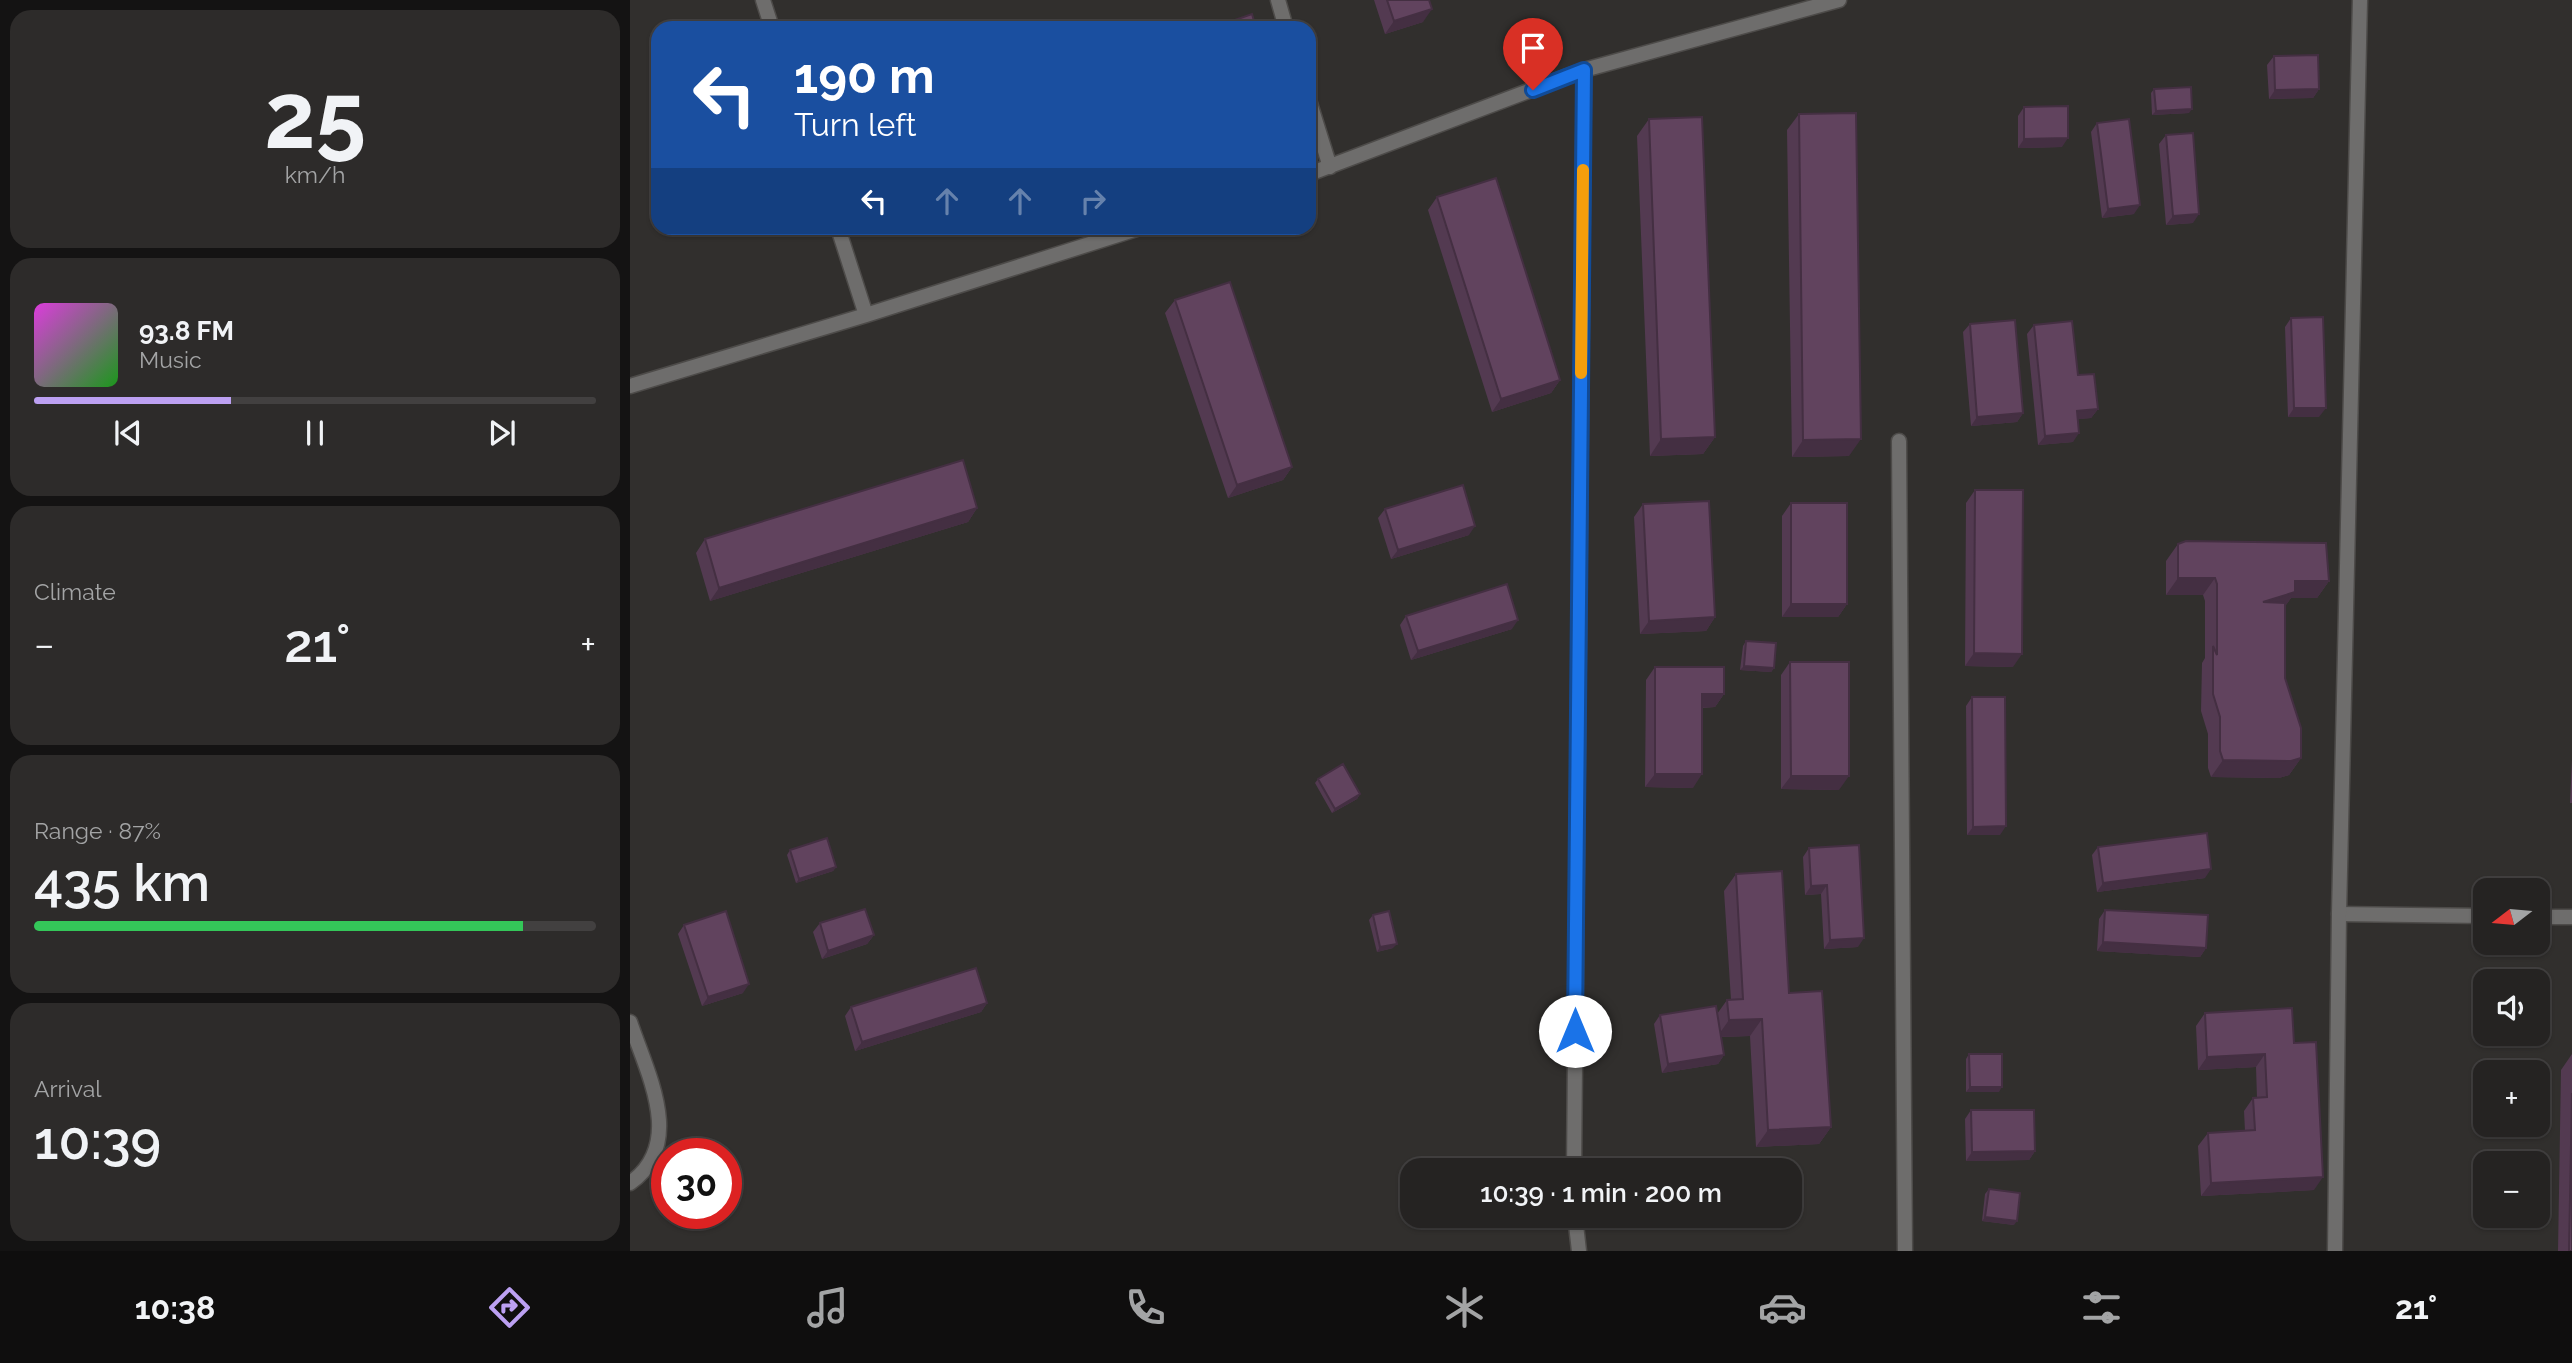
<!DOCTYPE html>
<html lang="en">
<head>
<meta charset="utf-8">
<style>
  :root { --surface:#252322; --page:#2d2b2a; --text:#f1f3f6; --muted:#a3a4a5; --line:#424040; --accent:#bca0f2 }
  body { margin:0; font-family:Raleway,sans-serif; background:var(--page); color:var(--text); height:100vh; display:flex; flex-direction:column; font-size:26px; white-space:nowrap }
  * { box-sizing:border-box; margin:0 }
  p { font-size:23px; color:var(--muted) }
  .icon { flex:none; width:38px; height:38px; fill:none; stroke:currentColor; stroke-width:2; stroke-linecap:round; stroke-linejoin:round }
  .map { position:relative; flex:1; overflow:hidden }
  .drawer { display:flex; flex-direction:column; gap:10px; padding:10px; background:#141313; width:630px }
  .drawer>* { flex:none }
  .hud { position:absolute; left:21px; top:21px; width:665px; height:214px; border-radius:21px; box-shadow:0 2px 5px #0004,0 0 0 2px var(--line); background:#1a4fa0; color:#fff; overflow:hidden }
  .needle { width:46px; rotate:254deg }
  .tools { position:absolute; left:1843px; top:878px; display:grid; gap:14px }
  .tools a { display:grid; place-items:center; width:77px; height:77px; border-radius:14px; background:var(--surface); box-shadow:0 2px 5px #0004,0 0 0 2px var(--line); font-size:35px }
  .speed { position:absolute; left:21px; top:1138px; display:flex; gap:14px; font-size:35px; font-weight:700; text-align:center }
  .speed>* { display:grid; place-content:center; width:91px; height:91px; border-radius:50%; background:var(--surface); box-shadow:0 2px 5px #0004,0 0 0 2px var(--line); line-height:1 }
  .speed .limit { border:10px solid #d22; background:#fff; color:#111 }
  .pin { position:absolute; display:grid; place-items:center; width:60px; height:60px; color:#fff; margin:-72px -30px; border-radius:50% 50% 50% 0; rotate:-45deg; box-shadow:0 0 7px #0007 }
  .pin .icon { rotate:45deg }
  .me { position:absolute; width:77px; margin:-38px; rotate:0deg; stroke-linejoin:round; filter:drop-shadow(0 0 5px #0008) }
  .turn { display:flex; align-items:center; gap:24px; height:147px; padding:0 28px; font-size:32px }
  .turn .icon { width:91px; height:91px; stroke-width:2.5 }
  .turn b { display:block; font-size:49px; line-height:60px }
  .lanes { display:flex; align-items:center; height:66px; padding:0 28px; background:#0003; justify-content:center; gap:35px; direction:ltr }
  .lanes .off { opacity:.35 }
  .big { font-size:52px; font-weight:600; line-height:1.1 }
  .drawer .widget { flex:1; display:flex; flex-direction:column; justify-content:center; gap:10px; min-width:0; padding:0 24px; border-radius:21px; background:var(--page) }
  .drawer .dial { align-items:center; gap:0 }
  .dial b { font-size:91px; line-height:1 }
  .song { display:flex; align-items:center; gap:21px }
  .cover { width:84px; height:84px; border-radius:10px; background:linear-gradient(135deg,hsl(300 70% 55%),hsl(120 70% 35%)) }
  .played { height:7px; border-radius:4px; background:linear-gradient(90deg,var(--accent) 35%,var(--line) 35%) }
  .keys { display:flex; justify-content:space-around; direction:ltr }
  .heat { display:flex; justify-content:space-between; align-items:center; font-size:38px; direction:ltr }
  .charge { height:10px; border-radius:5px; background:linear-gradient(90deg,#34c759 87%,var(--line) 0) }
  .trip { position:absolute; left:770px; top:1158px; width:402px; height:70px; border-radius:21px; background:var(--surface); box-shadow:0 2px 5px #0004,0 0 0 2px var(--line); font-weight:600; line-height:70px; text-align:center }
  .dock { display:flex; height:112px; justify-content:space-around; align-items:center; background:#0f0e0e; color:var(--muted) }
  .dock .icon { width:49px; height:49px }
  .dock .selected { color:var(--accent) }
  .dock b { font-size:32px; color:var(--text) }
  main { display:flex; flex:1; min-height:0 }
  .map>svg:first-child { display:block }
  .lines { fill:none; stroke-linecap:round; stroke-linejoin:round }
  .service-casing { stroke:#4d4b49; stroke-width:17 }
  .minor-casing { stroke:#4d4b49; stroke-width:17 }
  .service { stroke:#6e6d6c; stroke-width:14 }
  .minor { stroke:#6e6d6c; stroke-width:14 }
  .wall { fill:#533a51 }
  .shaded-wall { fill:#442f42 }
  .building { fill:#61435e; stroke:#442f42; stroke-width:2 }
  .route-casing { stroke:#114b97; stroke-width:18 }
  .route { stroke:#1a73e8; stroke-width:12 }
  .slow { stroke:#f59e0b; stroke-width:12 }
</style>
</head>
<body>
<main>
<section class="drawer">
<div class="widget dial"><b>25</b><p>km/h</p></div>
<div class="widget">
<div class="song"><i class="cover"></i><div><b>93.8 FM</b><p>Music</p></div></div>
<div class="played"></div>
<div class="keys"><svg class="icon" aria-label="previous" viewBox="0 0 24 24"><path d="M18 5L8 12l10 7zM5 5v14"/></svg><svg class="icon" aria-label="pause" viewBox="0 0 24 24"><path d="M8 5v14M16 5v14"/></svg><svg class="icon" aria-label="next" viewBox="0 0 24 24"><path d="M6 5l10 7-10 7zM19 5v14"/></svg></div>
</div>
<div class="widget"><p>Climate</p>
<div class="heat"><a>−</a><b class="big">21°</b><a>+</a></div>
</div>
<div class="widget"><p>Range · 87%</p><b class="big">435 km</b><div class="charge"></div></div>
<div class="widget"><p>Arrival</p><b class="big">10:39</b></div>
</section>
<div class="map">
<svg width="1942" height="1251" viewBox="0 0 1942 1251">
  <rect width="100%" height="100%" fill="#312f2d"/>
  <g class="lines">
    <defs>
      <path id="service" d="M1709,914L1855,916
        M1908,917H1942"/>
      <path id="minor" d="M133,0L142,28
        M648,0L656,28
        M679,100L700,167
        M679,174L954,70L1209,0
        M208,228L236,315
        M0,386L236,315L510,228
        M1269,441L1275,1251
        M0,1022C17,1073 56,1144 0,1183
        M944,1171L954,70
        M945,1216L949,1251
        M1705,1251L1709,914L1730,0"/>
    </defs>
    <use href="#service" class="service-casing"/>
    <use href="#minor" class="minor-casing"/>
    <use href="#service" class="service"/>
    <use href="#minor" class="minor"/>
  </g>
  <path class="wall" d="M744,0H799L793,22L755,34Z
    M1644,56L1689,89L1683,98L1639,99L1637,65Z
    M1524,89L1559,113L1522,115L1521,93Z
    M1394,107L1432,147L1388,148V116Z
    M1169,114L1219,456L1162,457L1157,130Z
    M1019,119L1085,437L1073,454L1020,456L1007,136Z
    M1467,123L1504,214L1472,218L1461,132Z
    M1536,135L1563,223L1536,225L1529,144Z
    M807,197L930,380L921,393L862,412L798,210Z
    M116,228H142L118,235Z
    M545,300L662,467L653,480L598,498L535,313Z
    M1661,318L1689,417H1658L1655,327Z
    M1340,324L1393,413L1387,422L1341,426L1333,332Z
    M1404,325L1448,375L1468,409L1461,418L1447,419L1443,442L1408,445L1397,334Z
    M1345,490L1383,667L1335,666L1336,503Z
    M1161,503L1217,604L1208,617H1152V516Z
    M1013,504L1085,617L1076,631L1010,634L1004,517Z
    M347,508L338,522L80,601L66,553L75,539Z
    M755,509L839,535L761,559L748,518Z
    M1548,544L1699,581L1687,598H1661L1655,606V678L1671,758L1659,775L1649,778L1581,777L1578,768V734L1571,711L1572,663L1575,658V601L1573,595H1536V561Z
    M776,616L882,629L781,660L770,625Z
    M1116,641L1144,668L1141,672L1110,670L1113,646Z
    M1160,662L1209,790L1151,789V675Z
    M1025,667L1094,694L1085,707L1072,708L1063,788L1015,787L1016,680Z
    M1342,697L1370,835H1337L1336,706Z
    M1942,760V803H1940Z
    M688,779L730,794L727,799L702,813L685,783Z
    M1468,847L1575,878L1467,892L1462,855Z
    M1179,848L1228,947L1194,949L1191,894L1175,895L1173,857Z
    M160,850L206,867L203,871L166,883L157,855Z
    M1106,874L1159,993L1201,1127L1189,1144L1126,1147L1120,1036L1091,1037L1094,1055L1088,1064L1032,1073L1024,1024L1030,1015L1087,1014L1097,1000H1101L1094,891Z
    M1475,910L1576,948L1570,957L1467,951L1469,919Z
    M743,915L763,948L747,952L739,920Z
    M190,923L244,935L237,944L192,959L183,932Z
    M54,925L113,993L72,1006L48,934Z
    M357,1003L351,1012L225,1051L215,1016L221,1007Z
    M1575,1013L1664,1043L1684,1190L1571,1196L1568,1146L1578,1133L1615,1131L1614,1111L1623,1098H1627L1626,1067L1568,1070L1566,1026Z
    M1339,1054L1369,1092H1336V1059Z
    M1942,1054V1251H1928L1931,1070Z
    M1341,1110L1405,1151L1399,1160L1336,1161L1335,1119Z
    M1359,1189L1384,1225L1352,1221L1355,1194Z"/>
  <path class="shaded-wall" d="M802,9L793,22L755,34L764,21Z
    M1689,89L1683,98L1639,99L1645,90Z
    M1562,109L1559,113L1522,115L1526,111Z
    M1438,138L1432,147L1388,148L1394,139Z
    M1510,205L1504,214L1472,218L1478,209Z
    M1569,214L1563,223L1536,225L1543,216Z
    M123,228H142L118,235Z
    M930,380L921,393L862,412L871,399Z
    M1664,408H1696L1689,417H1658Z
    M1468,409L1461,418L1440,420L1447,411Z
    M1393,413L1387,422L1341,426L1347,417Z
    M1449,433L1443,442L1408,445L1415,436Z
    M1085,437L1073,454L1020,456L1031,439Z
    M1231,439L1219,456L1162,457L1173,440Z
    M662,467L653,480L598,498L607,485Z
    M347,508L338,522L80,601L89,588Z
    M845,526L839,535L761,559L768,550Z
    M1548,578H1585L1573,595H1536Z
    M1665,581H1699L1687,598H1661L1654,608L1633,602Z
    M1161,604H1217L1208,617H1152Z
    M1085,617L1076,631L1010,634L1019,621Z
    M888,620L882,629L781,660L788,651Z
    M1344,653L1392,654L1383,667L1335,666Z
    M1114,666L1144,668L1141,672L1110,670Z
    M1072,694H1094L1085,707L1063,708Z
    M1671,758L1659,775L1649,778L1581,777L1593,760Z
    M1025,774H1072L1063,788L1015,787Z
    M1161,776H1219L1209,790L1151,789Z
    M730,794L727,799L702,813L705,809Z
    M1376,826L1370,835H1337L1343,827Z
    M206,867L203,871L166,883L169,879Z
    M1581,869L1575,878L1467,892L1473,883Z
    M1197,885L1191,894L1175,895L1181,886Z
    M244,935L237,944L192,959L198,951Z
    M1234,938L1228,947L1194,949L1200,940Z
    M1473,942L1576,948L1570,957L1467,951Z
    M767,944L763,948L747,952L750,947Z
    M119,984L113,993L72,1006L78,997Z
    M357,1003L351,1012L225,1051L232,1042Z
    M1132,1019L1120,1036L1087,1037L1099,1020Z
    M1635,1054L1626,1067L1568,1070L1577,1057Z
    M1094,1055L1088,1064L1032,1073L1038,1064Z
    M1340,1087H1372L1369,1092H1336Z
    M1201,1127L1189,1144L1126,1147L1138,1130Z
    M1405,1151L1399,1160L1336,1161L1342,1152Z
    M1693,1177L1684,1190L1571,1196L1581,1183Z
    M1355,1217L1387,1221L1384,1225L1352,1221Z"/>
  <path class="building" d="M757,0H799L802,9L764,21Z
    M622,14L626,28H582Z
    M1688,55L1689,89L1645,90L1644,56Z
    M1561,87L1562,109L1526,111L1524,89Z
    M1438,106V138L1394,139V107Z
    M1226,113L1231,439L1173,440L1169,114Z
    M1072,117L1085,437L1031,439L1019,119Z
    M1499,119L1510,205L1478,209L1467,123Z
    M1563,133L1569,214L1543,216L1536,135Z
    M866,178L930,380L871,399L807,197Z
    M600,282L662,467L607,485L545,300Z
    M1693,317L1696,408H1664L1661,318Z
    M1385,320L1393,413L1347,417L1340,324Z
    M1442,321L1448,375L1464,374L1468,409L1447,411L1449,433L1415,436L1404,325Z
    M333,460L347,508L89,588L75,539Z
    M833,485L845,526L768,550L755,509Z
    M1345,490H1393L1392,654L1344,653Z
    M1079,501L1085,617L1019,621L1013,504Z
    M1161,503H1217V604H1161Z
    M1556,541L1696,543L1699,581H1665V592L1633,602L1655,603V678L1671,728V758L1661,761L1593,760L1590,751V717L1583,694V646L1587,655V584L1585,578H1548V544Z
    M877,584L888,620L788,651L776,616Z
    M1116,641L1146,643L1144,668L1114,666Z
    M1160,662H1219V776H1161Z
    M1025,667H1094V694H1072V774H1025Z
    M1342,697H1375L1376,826L1343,827Z
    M713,764L730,794L705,809L688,779Z
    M1577,833L1581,869L1473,883L1468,847Z
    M197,838L206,867L169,879L160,850Z
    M1229,845L1234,938L1200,940L1197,885L1181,886L1179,848Z
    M1152,871L1159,993L1192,991L1201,1127L1138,1130L1132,1019L1099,1020L1097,1000L1113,999L1106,874Z
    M235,909L244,935L198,951L190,923Z
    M1475,910L1578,915L1576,948L1473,942Z
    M96,911L119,984L78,997L54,925Z
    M759,911L767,944L750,947L743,915Z
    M346,968L357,1003L232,1042L221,1007Z
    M1086,1006L1094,1055L1038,1064L1030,1015Z
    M1662,1008L1664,1043L1686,1042L1693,1177L1581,1183L1578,1133L1625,1130L1623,1098L1637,1097L1635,1054L1577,1057L1575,1013Z
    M1339,1054H1372V1087H1340Z
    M1942,1093V1251H1939Z
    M1341,1110H1404L1405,1151L1342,1152Z
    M1359,1189L1390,1193L1387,1221L1355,1217Z"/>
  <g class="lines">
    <defs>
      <path id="route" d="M903,90L954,70L945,1031"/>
    </defs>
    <use href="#route" class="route-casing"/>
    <use href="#route" class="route"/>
    <path class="slow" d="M951,373L953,170"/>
  </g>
</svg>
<div class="tools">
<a><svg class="needle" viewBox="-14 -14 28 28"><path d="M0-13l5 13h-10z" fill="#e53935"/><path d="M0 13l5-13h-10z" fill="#a3a4a5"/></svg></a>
<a><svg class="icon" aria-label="sound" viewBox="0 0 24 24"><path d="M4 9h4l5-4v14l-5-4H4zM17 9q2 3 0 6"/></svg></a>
<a>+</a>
<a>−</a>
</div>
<div class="speed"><div class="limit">30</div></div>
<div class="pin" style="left:903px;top:90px;background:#d93025"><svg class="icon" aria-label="arrive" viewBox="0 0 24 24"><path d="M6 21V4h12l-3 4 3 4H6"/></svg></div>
<svg class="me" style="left:945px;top:1031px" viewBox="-20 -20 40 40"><circle r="19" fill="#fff"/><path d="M0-13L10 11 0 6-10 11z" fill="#1a73e8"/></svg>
<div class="trip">10:39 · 1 min · 200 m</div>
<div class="hud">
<div class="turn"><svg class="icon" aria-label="left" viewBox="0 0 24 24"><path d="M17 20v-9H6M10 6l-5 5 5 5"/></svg><div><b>190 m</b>Turn left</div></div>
<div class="lanes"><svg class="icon" aria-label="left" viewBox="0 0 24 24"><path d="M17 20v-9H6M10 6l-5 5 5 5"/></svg><svg class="icon off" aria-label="ahead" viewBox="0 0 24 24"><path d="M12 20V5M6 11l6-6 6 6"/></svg><svg class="icon off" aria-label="ahead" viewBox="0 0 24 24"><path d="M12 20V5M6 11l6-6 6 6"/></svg><svg class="icon off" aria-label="right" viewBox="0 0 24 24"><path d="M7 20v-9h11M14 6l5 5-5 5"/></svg></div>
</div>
</div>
</main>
<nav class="dock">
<b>10:38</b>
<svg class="icon selected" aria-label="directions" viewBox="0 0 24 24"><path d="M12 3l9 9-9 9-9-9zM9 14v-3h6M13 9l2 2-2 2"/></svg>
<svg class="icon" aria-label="music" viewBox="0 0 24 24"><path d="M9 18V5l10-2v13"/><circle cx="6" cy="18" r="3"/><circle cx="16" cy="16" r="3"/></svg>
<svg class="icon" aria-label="phone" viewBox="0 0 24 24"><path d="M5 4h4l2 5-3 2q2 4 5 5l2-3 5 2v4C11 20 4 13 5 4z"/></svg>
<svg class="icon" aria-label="climate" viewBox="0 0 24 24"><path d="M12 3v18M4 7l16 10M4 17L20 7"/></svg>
<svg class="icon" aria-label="car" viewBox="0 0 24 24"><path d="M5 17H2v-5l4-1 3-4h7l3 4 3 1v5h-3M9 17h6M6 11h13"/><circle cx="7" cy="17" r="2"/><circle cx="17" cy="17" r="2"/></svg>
<svg class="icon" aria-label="filters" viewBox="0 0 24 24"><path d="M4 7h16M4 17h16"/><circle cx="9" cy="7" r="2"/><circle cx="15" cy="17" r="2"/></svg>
<b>21°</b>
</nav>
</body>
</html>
